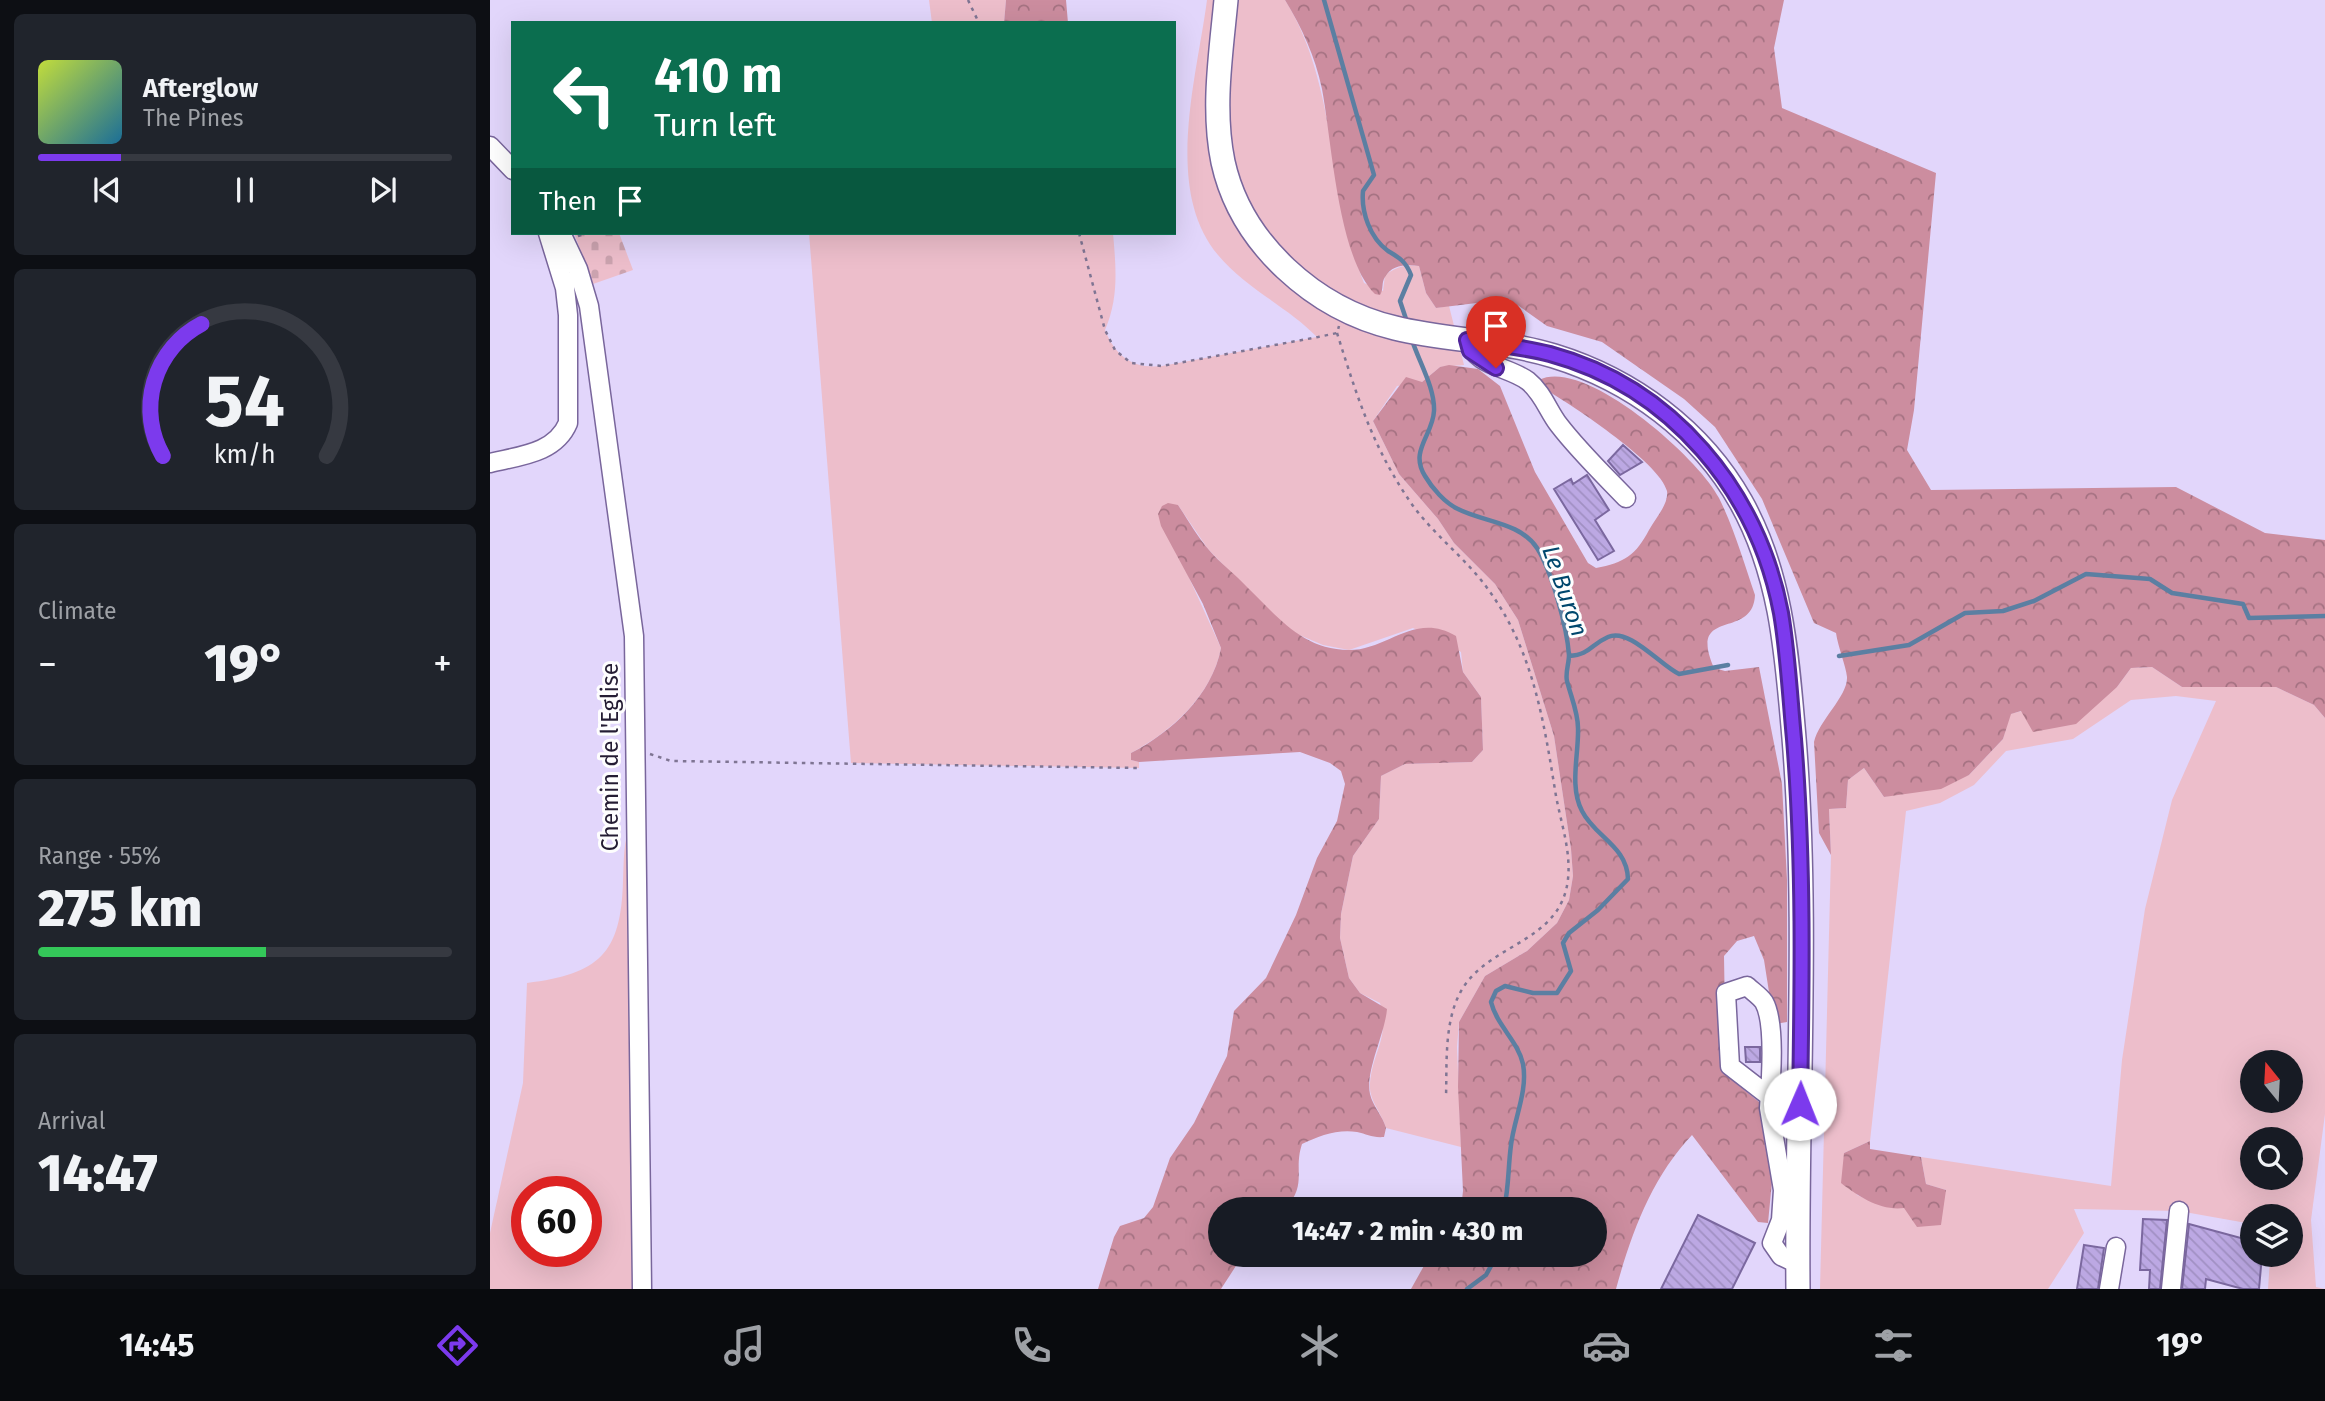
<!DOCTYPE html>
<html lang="en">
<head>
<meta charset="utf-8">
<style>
  :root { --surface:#171b24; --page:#20242c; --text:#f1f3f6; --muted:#9ea1a6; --line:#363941; --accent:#7c3aed }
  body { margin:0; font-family:"Fira Sans",sans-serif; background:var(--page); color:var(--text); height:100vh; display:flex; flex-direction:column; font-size:26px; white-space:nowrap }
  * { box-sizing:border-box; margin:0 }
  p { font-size:23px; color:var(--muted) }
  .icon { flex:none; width:38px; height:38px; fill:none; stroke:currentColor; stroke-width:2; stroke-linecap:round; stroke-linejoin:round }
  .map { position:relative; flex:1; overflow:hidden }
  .side { display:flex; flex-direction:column; gap:14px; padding:14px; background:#0d0f14; width:490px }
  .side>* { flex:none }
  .top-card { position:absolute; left:21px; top:21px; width:665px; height:214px; border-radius:0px; box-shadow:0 7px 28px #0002; background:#0b6e4f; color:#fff; overflow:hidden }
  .needle { width:46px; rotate:342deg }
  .buttons { position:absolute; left:1750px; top:1050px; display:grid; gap:14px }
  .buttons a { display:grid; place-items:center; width:63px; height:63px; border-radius:50%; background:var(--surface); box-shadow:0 7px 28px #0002; font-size:35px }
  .speed { position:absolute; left:21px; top:1176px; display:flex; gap:14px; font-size:35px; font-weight:700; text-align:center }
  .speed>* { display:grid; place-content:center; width:91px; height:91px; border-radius:50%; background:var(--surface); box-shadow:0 7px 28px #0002; line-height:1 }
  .speed .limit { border:10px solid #d22; background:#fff; color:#111 }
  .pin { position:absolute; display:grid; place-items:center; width:60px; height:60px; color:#fff; margin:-72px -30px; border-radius:50% 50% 50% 0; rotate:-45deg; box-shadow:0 0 7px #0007 }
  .pin .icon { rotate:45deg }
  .me { position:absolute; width:77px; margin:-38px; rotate:1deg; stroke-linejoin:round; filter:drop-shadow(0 0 5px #0008) }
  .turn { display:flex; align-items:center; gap:24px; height:147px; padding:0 28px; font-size:32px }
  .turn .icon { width:91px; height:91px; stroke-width:2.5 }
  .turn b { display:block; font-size:49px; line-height:60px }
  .then { display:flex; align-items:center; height:66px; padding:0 28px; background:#0003; gap:14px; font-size:26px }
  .big { font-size:52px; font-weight:800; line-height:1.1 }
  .side .widget { flex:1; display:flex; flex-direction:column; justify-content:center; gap:10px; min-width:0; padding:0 24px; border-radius:10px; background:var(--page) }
  .side .dial { align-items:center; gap:0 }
  .dial svg { height:182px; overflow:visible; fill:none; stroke:var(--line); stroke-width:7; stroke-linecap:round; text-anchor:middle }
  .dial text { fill:var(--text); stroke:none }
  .song { display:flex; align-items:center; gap:21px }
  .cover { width:84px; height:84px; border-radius:10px; background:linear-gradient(135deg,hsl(70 70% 55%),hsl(200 70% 35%)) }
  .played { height:7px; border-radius:4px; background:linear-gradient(90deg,var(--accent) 20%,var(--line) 20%) }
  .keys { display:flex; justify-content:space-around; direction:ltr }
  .heat { display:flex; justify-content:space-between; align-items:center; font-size:38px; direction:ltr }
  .charge { height:10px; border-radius:5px; background:linear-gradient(90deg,#34c759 55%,var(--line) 0) }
  .trip { position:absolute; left:718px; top:1197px; width:399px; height:70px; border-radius:35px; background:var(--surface); box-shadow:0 7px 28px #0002; font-weight:800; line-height:70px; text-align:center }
  .menu { display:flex; height:112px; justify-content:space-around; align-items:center; background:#090b0e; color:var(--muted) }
  .menu .icon { width:49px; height:49px }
  .menu .current { color:var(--accent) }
  .menu b { font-size:32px; color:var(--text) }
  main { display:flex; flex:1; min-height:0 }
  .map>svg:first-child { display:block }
  .green { fill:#edbecb; fill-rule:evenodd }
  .forest { fill:url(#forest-crowns) }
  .cemetery { fill:url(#cemetery-stones) }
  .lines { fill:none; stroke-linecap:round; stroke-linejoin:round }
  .stream { stroke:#5b7fa2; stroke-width:4.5 }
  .building { fill:url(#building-back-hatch); stroke:#7b689f; stroke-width:2 }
  .minor-casing { stroke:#79669c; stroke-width:21 }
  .major-casing { stroke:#79669c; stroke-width:26 }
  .path { stroke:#7f7593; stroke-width:2.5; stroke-dasharray:3.5 5; stroke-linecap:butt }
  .minor { stroke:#fff; stroke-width:18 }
  .major { stroke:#fff; stroke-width:23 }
  .route-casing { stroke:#51269a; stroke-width:18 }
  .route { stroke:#7c3aed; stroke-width:12 }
  .labels { text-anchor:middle; stroke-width:6; stroke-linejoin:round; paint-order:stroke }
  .street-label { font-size:23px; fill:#241c33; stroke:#fefefe }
  .water-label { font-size:24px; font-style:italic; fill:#00476d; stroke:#fefefe }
</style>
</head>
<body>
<main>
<section class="side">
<div class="widget">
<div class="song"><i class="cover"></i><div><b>Afterglow</b><p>The Pines</p></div></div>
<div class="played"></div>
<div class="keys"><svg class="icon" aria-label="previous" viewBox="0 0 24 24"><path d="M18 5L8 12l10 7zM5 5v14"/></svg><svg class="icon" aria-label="pause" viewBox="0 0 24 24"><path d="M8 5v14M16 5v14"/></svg><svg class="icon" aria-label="next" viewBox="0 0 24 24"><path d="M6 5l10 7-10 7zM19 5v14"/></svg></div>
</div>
<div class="widget dial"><svg viewBox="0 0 100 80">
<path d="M14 69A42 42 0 1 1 86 69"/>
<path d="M14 69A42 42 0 0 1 31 11" stroke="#7c3aed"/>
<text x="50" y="56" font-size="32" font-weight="700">54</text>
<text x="50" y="72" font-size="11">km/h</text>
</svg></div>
<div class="widget"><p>Climate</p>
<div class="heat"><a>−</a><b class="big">19°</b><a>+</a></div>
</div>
<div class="widget"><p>Range · 55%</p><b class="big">275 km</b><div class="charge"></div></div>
<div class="widget"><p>Arrival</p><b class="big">14:47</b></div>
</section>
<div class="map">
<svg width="1835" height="1289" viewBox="0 0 1835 1289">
  <defs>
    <pattern id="forest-crowns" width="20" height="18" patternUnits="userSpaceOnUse" patternTransform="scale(1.75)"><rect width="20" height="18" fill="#cc8d9f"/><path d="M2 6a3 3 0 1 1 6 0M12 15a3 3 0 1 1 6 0" fill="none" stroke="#a57282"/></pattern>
    <pattern id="cemetery-stones" width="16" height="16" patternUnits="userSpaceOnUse" patternTransform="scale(1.75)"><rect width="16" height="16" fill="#edbecb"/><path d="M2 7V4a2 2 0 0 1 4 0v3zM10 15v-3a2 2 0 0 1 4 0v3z" fill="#cba3af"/></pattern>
    <pattern id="building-back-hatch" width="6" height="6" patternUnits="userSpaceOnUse" patternTransform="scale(1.75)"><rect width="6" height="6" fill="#bca8e3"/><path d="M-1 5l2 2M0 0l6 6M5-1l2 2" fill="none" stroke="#a190c3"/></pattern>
  </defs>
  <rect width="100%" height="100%" fill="#e2d6fb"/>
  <path class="green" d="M439,0H516L514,23H442Z
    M717,0H795C848,85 837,191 874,283L893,291L895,275C906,267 915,264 929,266L936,293L946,308L959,306L974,365L950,367L932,382L907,386L883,421L909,474L948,519L964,543L1005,584L1028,620L1064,736L1081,849L1083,876L1079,900L1067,923L1037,951L995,976L969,1022L967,1047L971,1147L896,1128C892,1113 878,1100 880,1083C883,1050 900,1038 890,1003L870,993L859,978L850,938L851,914L863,856L889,819L891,776L915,764L982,762L993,750L991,697L973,672L971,652L923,628L859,650L833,645L807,634L783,616L718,549L688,505L696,571L731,648C722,695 682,731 641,753V760L649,762V768L361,763L319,233H623C626,268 629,297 615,330C626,357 643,369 672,366L827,337C798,307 755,288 728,255C673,190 707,77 717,0Z
    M1662,667L1692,687H1786L1824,705L1835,718V1114L1821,1220L1826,1287L1835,1289H1778L1780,1259L1784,1255H1801V1238L1810,1233L1801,1231V1216H1762V1224L1689,1211L1584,1209L1594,1233L1558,1289H1330L1341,855L1339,809L1356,808L1358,780L1374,768L1394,797L1479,775L1513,739L1520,714L1627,687L1641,668ZM1686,696L1726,701L1682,800L1655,909L1632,1060L1621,1186L1431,1157L1436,1184L1456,1190C1410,1210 1414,1215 1367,1195L1354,1153L1380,1141L1416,811L1450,803L1484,785L1516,751L1583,739L1641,700ZM1762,1062H1801V1101H1762ZM1762,1139H1801V1178H1762Z
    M141,822L152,1289H0V1233L33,1083L37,983C109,974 131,954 133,881C134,861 133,841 141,822ZM37,1192H96V1251H37Z"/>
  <path class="forest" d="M516,0H576L578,23H514Z
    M795,0H1294L1284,48L1292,108L1446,173L1424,410L1417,450L1441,490L1686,487L1775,533L1835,540V718L1824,705L1786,687H1692L1662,667L1641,668L1627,687L1586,724L1543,732L1531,711L1521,714L1513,739L1479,775L1451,789L1394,797L1374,768L1358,780L1356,808L1339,809L1341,855L1329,833L1324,742C1329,720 1358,696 1357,677C1356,666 1348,647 1346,633L1324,623L1272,499L1225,427L1194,399L1112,342L1057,326L1019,299L946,308L936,293L929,266C917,264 901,265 895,277C891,283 894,289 890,295L885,294C848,258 842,142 832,89C825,56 812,28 795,0Z
    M959,365L988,369L1010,386L1045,472L1098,563L1106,568C1134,563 1146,555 1159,530C1165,519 1179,504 1177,491C1170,462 1077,402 1050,386L1049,380C1094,356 1210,459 1229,498C1244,528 1254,563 1265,595C1263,641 1197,606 1224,668L1235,671L1269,667L1292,784L1297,880V1022L1284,1024L1274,960L1264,936L1247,941L1234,956L1236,1075L1269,1102L1283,1171L1278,1223L1268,1222L1202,1135C1162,1177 1141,1234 1126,1289H921L940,1255H1104V1209H971L973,1191L968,1087L969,1022L995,976L1037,951L1067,923L1079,900L1083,876L1081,849L1064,736L1028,620L1005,584L964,543L948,519L909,474L883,421L916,377L932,382L950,367Z
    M678,503L688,505C698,520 707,536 719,550C730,563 745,574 757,587C787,616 812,650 859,650C898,650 925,611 966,636L973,672L991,697L993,750L982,762L915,764L891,776L889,819L863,856L851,914L850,938L859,978L870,993L897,1009C895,1034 875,1071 880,1094C883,1107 893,1116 896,1128L894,1137C882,1138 877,1134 867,1132C847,1129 829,1136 812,1144C803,1171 818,1184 795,1209H730V1255H753L731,1289H608L624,1237L630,1226L654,1218L663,1207L680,1158L704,1123L737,1056L744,1011L776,978L806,915L827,858L847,821L855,784L851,771L840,763L810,752L649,762L641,760V753C682,732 722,695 731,648L713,604L671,526L668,514L672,506Z
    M1380,1141V1149L1431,1157L1436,1184L1456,1190L1451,1225L1427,1227L1414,1208C1391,1211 1369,1197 1351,1183L1354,1153Z"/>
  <path class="cemetery" d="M84,233H129L143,270L103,284Z"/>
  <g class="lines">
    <path class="stream" d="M834,0L884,175L873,191C871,212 880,238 898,251C910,258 916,262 921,275L910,301L917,322
      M922,340C929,362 945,388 944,411C943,435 919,451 935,476C942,488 955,503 968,509C993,522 1030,522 1047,548C1062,571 1077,628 1079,655C1079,664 1075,673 1077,681C1081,697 1088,712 1088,728C1089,754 1079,786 1092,811C1105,837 1137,846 1138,879L1108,910L1079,933L1073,943L1081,971L1067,993H1043L1015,986L1006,991L1001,1002C1007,1026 1028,1041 1033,1064C1038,1091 1024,1119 1021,1145C1018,1167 1019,1187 1014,1209
      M1079,656C1101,654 1100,645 1118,637C1139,627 1171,666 1189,674L1238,665
      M1349,656L1419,645L1475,613L1513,611L1544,601L1596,574L1660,579L1682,593L1753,604L1759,618L1835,616
      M977,1289L996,1275L1007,1255"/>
  </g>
  <path class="building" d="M1133,445L1152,462L1130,475L1118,461Z
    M1097,475L1119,510L1105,520L1124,551L1108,560L1064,489L1081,479L1083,484Z
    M1255,1047H1270V1062H1256Z
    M1208,1215L1265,1243L1242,1289H1171Z
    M1653,1219L1677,1220L1670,1289H1659L1660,1270H1650Z
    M1699,1224L1762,1241V1255H1772L1769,1289H1753L1716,1279L1715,1289H1692Z
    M1594,1245L1614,1248L1608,1289H1587Z"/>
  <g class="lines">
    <defs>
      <path id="minor" d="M0,146L23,170
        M71,233L88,269L99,306L144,636L152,1289
        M977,340C986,367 1018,366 1038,381C1053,393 1058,411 1069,425C1089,451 1113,474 1136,498
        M0,463C28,456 65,454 78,423V315L75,288L58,233
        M1280,1097L1240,1066L1236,993L1257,986C1262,991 1270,996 1274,1002C1286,1023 1281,1082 1279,1108L1293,1190L1291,1220L1282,1243L1291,1256L1308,1264
        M1619,1289L1626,1247
        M1681,1289L1689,1211"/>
      <path id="major" d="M736,0C731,53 722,109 733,162C751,244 825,309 905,328C957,341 1013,340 1064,356C1142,380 1211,431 1251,502C1292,575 1297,657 1304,738C1319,921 1306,1105 1308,1289"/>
    </defs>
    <use href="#minor" class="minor-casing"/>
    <use href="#major" class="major-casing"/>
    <path class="path" d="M478,0L489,23
      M589,233L615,330L625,350L641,363L672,366L828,337L847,333L849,326
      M88,236L98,233
      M847,333C866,393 881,443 917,497C940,533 976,557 1000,592C1044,653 1054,723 1066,796C1071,823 1081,851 1078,879C1071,944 996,943 970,993C954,1023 957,1065 956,1097
      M160,754L181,761L649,768"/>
    <use href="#minor" class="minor"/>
    <use href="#major" class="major"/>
  </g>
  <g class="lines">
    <defs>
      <path id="route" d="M1006,368L980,351L977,340C1005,344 1033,347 1060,354C1182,387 1268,491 1291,613C1298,654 1300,697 1304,739C1314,860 1312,982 1310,1104"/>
    </defs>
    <use href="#route" class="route-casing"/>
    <use href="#route" class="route"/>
  </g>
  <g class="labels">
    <g class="street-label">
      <text transform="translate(120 757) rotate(-90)" y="8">Chemin de l'Eglise</text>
    </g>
    <g class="water-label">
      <text transform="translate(1075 591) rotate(71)" y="8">Le Buron</text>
    </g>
  </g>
</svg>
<div class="buttons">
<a><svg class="needle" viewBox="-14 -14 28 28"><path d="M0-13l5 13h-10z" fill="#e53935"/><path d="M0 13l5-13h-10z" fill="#9ea1a6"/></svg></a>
<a><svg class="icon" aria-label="search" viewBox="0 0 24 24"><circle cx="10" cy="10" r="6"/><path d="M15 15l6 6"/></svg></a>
<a><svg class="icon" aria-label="layers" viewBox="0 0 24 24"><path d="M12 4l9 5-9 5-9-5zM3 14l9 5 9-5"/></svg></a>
</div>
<div class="speed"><div class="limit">60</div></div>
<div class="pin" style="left:1006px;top:368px;background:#d93025"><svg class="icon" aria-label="arrive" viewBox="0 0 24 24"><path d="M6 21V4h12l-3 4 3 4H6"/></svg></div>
<svg class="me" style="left:1310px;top:1104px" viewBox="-20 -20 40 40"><circle r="19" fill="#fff"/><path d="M0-13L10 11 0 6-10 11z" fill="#7c3aed"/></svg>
<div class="trip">14:47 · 2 min · 430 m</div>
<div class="top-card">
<div class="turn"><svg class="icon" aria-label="left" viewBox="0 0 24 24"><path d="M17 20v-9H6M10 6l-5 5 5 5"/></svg><div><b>410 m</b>Turn left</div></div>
<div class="then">Then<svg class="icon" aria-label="arrive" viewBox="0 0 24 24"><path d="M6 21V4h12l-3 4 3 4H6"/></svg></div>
</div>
</div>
</main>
<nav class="menu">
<b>14:45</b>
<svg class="icon current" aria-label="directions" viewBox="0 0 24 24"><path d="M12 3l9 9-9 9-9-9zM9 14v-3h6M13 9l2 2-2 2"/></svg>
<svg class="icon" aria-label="music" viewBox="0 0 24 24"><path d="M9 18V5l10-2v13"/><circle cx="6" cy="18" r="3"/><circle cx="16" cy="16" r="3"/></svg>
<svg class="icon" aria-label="phone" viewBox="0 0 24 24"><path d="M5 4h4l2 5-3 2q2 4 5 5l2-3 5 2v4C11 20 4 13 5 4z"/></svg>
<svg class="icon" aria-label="climate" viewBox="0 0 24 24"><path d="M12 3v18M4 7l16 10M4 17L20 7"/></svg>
<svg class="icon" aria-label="car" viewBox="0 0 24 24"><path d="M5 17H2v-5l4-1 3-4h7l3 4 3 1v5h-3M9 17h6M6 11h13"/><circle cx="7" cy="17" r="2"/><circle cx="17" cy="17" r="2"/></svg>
<svg class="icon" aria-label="filters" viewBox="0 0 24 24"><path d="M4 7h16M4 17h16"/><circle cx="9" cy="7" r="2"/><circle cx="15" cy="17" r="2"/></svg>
<b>19°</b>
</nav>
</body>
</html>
